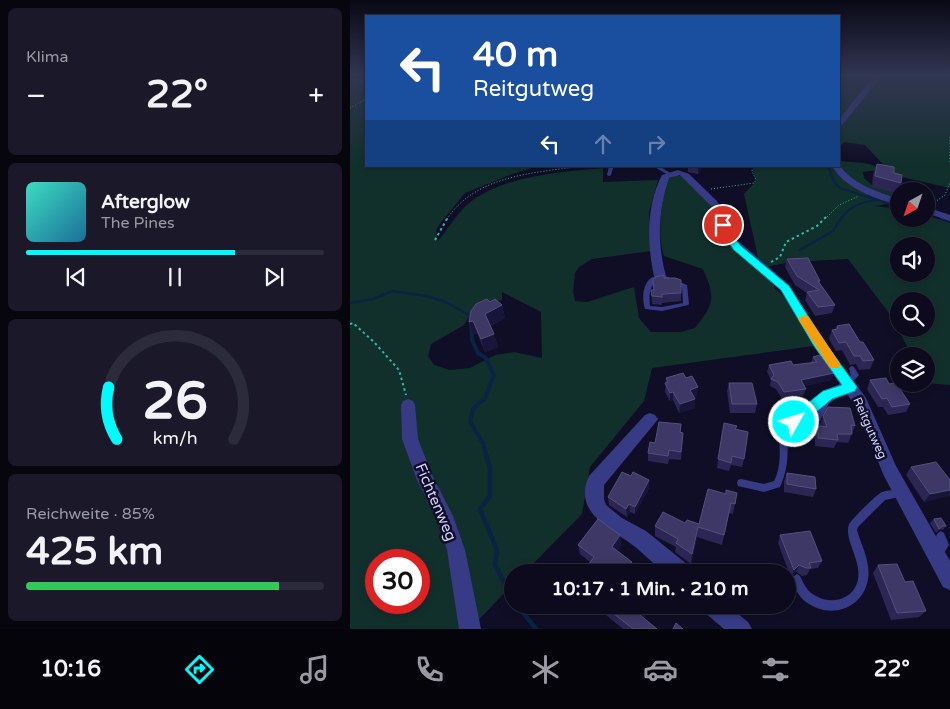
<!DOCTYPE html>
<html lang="de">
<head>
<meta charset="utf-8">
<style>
  :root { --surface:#0c0a1c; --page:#1a1829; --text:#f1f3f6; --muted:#9a9aa3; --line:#2c2b3b; --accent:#00fbfd }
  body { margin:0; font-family:"Varela Round",sans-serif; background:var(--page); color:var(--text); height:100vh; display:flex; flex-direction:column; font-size:19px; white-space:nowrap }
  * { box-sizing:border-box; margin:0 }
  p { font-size:16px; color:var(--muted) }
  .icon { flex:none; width:28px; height:28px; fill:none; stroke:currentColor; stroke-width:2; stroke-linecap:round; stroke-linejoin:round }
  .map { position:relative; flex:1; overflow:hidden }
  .sheet { display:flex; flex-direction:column; gap:8px; padding:8px; background:#07060f; width:350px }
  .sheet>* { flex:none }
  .hud { position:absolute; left:15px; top:15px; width:475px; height:152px; border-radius:0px; box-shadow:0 2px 8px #0003,0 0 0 1px var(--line); background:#1a4fa0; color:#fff; overflow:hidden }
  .needle { width:32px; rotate:220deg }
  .controls { position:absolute; left:540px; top:182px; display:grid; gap:10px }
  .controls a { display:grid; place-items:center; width:45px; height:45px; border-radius:50%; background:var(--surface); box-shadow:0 2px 8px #0003,0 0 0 1px var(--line); font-size:25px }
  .speed { position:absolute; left:15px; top:549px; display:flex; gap:10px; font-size:25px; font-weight:700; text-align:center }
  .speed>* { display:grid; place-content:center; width:65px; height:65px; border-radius:50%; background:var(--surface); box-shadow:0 2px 8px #0003,0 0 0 1px var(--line); line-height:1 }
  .speed .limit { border:8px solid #d22; background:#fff; color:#111 }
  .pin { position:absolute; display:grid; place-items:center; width:42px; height:42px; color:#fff; margin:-21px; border:2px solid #fff; border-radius:50%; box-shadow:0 1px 5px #0007 }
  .me { position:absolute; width:55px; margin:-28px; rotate:51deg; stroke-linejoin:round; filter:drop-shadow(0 0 4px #0008) }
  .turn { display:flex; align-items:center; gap:18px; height:105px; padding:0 25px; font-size:22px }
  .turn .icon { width:65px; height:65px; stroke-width:2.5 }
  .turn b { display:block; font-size:35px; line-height:42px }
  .lanes { display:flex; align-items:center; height:48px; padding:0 25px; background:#0003; justify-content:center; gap:25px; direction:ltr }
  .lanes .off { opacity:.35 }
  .big { font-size:38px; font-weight:800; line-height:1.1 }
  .sheet .tile { flex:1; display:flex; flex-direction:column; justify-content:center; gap:8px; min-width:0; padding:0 18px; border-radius:8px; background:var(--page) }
  .sheet .dial { align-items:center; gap:0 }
  .dial svg { height:130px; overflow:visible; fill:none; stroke:var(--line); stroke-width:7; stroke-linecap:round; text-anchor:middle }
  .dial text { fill:var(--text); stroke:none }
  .song { display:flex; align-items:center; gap:15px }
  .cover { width:60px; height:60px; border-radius:8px; background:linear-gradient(135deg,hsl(170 70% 55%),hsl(200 70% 35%)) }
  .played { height:5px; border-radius:2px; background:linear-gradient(90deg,var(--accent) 70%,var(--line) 70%) }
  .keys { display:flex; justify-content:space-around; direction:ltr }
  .heat { display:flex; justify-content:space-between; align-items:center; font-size:28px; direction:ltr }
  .charge { height:8px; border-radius:4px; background:linear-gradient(90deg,#34c759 85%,var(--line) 0) }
  .trip { position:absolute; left:154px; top:564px; width:292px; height:50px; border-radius:25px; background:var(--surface); box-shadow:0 2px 8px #0003,0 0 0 1px var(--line); font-weight:800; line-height:50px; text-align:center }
  .tab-bar { display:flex; height:80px; justify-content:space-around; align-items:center; background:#05040b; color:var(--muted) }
  .tab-bar .icon { width:35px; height:35px }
  .tab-bar .on { color:var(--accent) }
  .tab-bar b { font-size:22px; color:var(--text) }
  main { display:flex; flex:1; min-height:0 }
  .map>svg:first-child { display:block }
  .green { fill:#11302c; fill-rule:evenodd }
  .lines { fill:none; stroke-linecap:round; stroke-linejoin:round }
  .stream-far3 { stroke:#082344; stroke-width:2 }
  .stream-far2 { stroke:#082344; stroke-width:2.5 }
  .stream-far1 { stroke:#082344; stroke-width:4 }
  .stream { stroke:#082344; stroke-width:4.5 }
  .path-far1 { stroke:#2bbba5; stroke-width:1; stroke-dasharray:1 2; stroke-linecap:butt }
  .path { stroke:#2bbba5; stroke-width:2; stroke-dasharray:2.5 3; stroke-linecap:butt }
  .lane { fill:#373b86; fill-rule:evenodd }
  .street { fill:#373b86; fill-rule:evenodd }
  .wall { fill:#2b2654 }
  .shaded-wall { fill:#18153a }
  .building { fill:#3d3866; stroke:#54507e }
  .route { fill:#00fbfd; stroke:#00a3a4 }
  .slow { fill:#f59e0b }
  .labels { text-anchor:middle; stroke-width:5; stroke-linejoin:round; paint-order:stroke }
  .street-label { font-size:12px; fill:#d3d2ff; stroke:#100e26 }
  .near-street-label { font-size:15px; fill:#d3d2ff; stroke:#100e26 }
</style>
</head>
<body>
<main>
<section class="sheet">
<div class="tile"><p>Klima</p>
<div class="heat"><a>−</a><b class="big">22°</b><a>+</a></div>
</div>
<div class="tile">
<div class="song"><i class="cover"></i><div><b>Afterglow</b><p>The Pines</p></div></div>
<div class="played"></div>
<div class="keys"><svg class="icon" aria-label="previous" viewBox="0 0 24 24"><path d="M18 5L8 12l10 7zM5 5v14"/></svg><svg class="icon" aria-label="pause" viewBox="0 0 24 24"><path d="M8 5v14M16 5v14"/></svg><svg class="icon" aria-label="next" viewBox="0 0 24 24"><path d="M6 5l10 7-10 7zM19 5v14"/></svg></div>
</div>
<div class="tile dial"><svg viewBox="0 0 100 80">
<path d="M14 69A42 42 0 1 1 86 69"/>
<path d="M14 69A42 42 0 0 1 9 37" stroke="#00fbfd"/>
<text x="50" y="56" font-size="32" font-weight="700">26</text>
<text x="50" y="72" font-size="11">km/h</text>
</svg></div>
<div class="tile"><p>Reichweite · 85%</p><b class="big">425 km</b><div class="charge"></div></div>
</section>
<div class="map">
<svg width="600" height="629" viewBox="0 0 600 629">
  <rect width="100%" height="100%" fill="#100e26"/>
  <path class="green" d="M0,75H16V166H189L162,174L115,193L88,226L86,231L88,241C97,230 106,215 117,205C149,176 211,172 253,168V182L308,180L299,212L301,251L242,259L229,267L225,273L223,292L225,301L237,302L284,287L289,318L301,332H331L345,328C364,304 366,298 353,269L314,256C307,236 311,198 318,179L327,175L333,176L363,208L377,241L424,283V288L435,297L463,346L302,368L294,401L240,467L232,514L175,572H162V585L120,629H0ZM152,292L191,312L192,358L164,352L145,355L120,368L100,370L84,365L78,356L81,344L114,325L122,312L134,304L152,300ZM26,560H69V602H26Z
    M489,75H600V188L543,175L515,145L495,142L489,147Z
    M489,160C501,164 522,160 529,170L513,172L514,178L523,186L549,195V202L525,206L549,209V219H576V215L600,223V385L576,383V356H562L542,317L498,259L441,262L415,267L409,262L394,194L406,181L402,166H489ZM549,246H576V274H549ZM549,301H576V329H549Z"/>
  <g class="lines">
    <path class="stream-far3" d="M478,166L484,182L490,188L549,207
      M591,218L593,219
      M491,219C500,205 512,202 528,200"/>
    <path class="stream-far2" d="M591,218L600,221
      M450,250L483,231L492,217
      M0,303L23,299L42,291L77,296L96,302L122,317"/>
    <path class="stream-far1" d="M121,322L122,340L128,353L136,358L144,375L135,398L123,409L120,422L133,443L137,457"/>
    <path class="stream" d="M136,455L140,468V496L130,509L147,550L145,565L162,598
      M167,605L186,629"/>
    <path class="path-far1" d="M0,108L16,99
      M600,137V164
      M361,189L404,183L406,180L402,171L403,166
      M582,204L595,195L600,182
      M97,219C126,175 184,173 232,166
      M475,219L489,205L509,196"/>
    <path class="path" d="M85,240L98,217
      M421,262L430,257L436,242L467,226L476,217
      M0,324L3,323L24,342L49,370L56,395"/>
    <path class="lane" d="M259,166H266L263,168L261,175L259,176L257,175Z
      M303,166H309L322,174L318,175Z
      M313,275L337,285L339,304L338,305L312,311L295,309C292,300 292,285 301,278C305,276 309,276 313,275ZM309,279H312L332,287L333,303L312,307L300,306C299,296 299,285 309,279Z
      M502,366L504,367L509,375C505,380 500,385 493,383L492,381L493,379L499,377L501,375L499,369L500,367Z
      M476,395L479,396L480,398L477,408L466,427L462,437L459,438L456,437L455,435C458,424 465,418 470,408C472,404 472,400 473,396Z
      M432,402L435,403L436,405L444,422L443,424L440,425L437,424L436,422L428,405L429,403Z
      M432,420L435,421L436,423C438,446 440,465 430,487L414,492L388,486L387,483L388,480L391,479L414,484L424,481C433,463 429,442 428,423L429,421Z
      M551,489L554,490L555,493L554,496L535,500L508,527L507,530C511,545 521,562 518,579C513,609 480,620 456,602C448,596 445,588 442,579L444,576L447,574L450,576C454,584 457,592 466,596C474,601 486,602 495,597C501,594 505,589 507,583C514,562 493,540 499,524C502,519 527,494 532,492C538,490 545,490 551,489Z
      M591,531L594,533L599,545L591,558L588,560L585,558L583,555L589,544L586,536L588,533Z"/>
    <path class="street" d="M525,75H531L527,82L492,125H489V119Z
      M489,164C501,184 528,192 549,199V205C526,199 494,188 482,166H489Z
      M328,170L339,174L367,201L386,239L439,285L480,349L516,398L546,466L600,561V590L593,587L534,476L504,404L497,394C468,402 457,438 422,426L419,421L422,416L443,414L473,391L490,384L470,355L431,290L378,243L372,233L362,207L330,175L319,178C308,210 307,244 316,276L310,280L304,276C297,244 296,205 312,175Z
      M576,207L600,215V221L576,213Z
      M58,399L63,401L65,405L68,439L83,477L103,516L115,550L131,629H109L97,550L89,524L67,480L52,439L51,405L53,401Z
      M300,413L305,415L308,419L305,423L254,485V499L256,505L272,518L296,531L338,565L341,572C334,572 324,574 317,572C309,570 292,552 284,546C262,529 222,513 239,476L295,415Z
      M351,605H377L398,622L402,629H374L354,612Z"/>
  </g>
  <path class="wall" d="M527,164L544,173L551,183L547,194L522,187L523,175Z
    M330,166H354L348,174L338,172V167Z
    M437,259L470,281L469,283L485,305L482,313L465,316L455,300L457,293L445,285L435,267Z
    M314,278L331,293V301L312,303V305L302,304L301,290H303V280Z
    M140,302L152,305L155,318L140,326L144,334L148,347L135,352L127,333L123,334L119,322Z
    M487,326L510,342L524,360L520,369L509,370L506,364L500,365L492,350L486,351L479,339L482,330L485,329Z
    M463,357L484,369L483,372L484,373L481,380L454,386L456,389L453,396L432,399L426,389L420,386L421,380L417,372L419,365H443L461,363Z
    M316,378L347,395L344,397L345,408L329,413L323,400L320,401L315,392Z
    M520,380L539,384L560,404L556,412L538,415L533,407H528L517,389Z
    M379,383L407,404L405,413H380L377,391Z
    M473,416L505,426L498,443L487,442L484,448L465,446V434L468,426H470V424Z
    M374,423L387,426L386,429L394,459L392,467L381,465L379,471L367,468Z
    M331,424V432L333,433L331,460L319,459L318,464L298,461V453L305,443Z
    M561,467L600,480V495L574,502L556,475Z
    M437,473L466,489L463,497L434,492V481Z
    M281,476L299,480V488L285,514L280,512L277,517L259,505L258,497Z
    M387,493L383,514L379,513L372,545L347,537L341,564L325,552L326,547L305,536V526L335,523L349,524L376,494Z
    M584,519L596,526L593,530L590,529L586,533L580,523Z
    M270,535L271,545L267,551L282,571L240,562L230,554L228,545Z
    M430,535L472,561L468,568L460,569L457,575L452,576L446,572L441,578L428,543Z
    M528,565L555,582L576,611L569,617L541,620L523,573Z
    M250,605H298V611L294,618L307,629H273L251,611Z"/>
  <path class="shaded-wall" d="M349,166H354L348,174V167Z
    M152,305L155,318L139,326L135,314Z
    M123,321L127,333L123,334L119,322Z
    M144,334L148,347L135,352L131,339Z
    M484,369L482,373H484L481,380L449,387L451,380Z
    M348,387L347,395L339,398L340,390Z
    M323,392V400L320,401V393Z
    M345,399V408L329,413L330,404Z
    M299,480V488L285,514V507Z
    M600,490L599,496L574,502L580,494Z
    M279,504L280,512L277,517L276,509Z
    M348,527L347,537L341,564L342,554Z
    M270,535L271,545L263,556L262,547Z
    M282,562V571L281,572H274Z
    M449,565L446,572L441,578L444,570Z
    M297,605H298V611L290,624V615Z"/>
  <path class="building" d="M527,164L544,167V173L552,175L551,183L525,176Z
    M458,258L470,281H468L485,305L468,307L457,292L469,290L447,276L437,259Z
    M314,275V278H325L331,280V293L312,294V297L302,296L301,290H304L303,280L305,277Z
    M137,299L140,302L145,299L152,305L135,314L144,334L131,339L123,321L119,322L121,311L126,304Z
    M499,324L510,342H513L524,360L513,361L510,356H504L496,342L489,343L482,330L488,329L487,326Z
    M473,354L484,369H481L484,373L451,380L456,389L434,392L428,382L421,379L424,375L419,365L441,361L443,365L467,362L463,357Z
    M333,373L336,378L342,376L348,387L340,390L345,399L330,404L323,392L320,393L315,383L318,382L316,378Z
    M536,378L539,384L546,383L560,404L542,407L537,398L532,399L520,380Z
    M379,383H402L407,404H382Z
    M478,407L500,408L505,426L501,425L502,434H487L488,440L468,438V426L477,427L473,416Z
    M309,422L331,424L330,432L333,433L331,452L319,450L318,456L298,453L300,442L305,443Z
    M374,423L387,426L385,429L398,432L394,459L382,456L381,463L368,459Z
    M586,462L600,480V490L580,494L561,467Z
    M272,472L281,476L283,472L299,480L285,507L279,504L276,509L258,497Z
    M437,473L465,477L466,489L437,484Z
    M358,489L376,494V490L387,493L385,504L381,503L374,535L348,527L342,554L326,543L328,539L305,526L313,512L335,523L337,520L349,524Z
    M591,518L596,526H593L589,529L584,519Z
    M248,519L270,535L262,547L282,562L274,572H233L244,557L228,545Z
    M460,531L472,561L459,563L461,568H456L449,565L444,570L430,535Z
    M547,564L555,582L563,581L576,611L547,613L528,565Z
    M253,605H297L290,615L307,629H283Z
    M326,623L333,629H323Z"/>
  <linearGradient id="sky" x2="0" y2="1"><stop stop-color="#090815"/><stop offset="0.46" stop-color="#313652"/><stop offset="1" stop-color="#313652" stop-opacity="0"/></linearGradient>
  <rect width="600" height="163" fill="url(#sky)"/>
  <path class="route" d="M370,223H376L382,235L391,246L439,286L473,340L507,387L505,391L482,399L449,426L444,427L439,426L437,422L439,418L473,391L492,385L464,346L431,290L384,250L373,235L369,225Z"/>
  <path class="slow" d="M454,315L458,316L489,362L490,365L489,368H480L448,319Z"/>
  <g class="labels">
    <g class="street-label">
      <text transform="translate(520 428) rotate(66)" y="4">Reitgutweg</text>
    </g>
    <g class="near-street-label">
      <text transform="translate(86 502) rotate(67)" y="5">Fichtenweg</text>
    </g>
  </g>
</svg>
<div class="controls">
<a><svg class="needle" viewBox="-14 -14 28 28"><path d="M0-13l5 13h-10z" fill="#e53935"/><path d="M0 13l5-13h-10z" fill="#9a9aa3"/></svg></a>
<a><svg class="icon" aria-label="sound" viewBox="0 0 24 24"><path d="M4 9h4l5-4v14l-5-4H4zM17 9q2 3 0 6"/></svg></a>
<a><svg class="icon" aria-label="search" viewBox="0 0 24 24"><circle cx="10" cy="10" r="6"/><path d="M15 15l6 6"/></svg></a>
<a><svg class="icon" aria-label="layers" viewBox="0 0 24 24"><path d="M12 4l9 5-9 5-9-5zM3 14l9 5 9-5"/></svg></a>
</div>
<div class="speed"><div class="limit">30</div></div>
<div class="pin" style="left:373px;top:225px;background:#d93025"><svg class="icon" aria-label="arrive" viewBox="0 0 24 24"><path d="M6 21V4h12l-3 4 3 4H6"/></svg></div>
<svg class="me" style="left:444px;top:422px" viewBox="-20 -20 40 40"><circle r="17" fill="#00fbfd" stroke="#fff" stroke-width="3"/><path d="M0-11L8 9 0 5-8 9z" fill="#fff"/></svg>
<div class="trip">10:17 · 1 Min. · 210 m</div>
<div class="hud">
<div class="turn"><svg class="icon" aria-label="left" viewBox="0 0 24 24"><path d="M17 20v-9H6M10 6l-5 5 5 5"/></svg><div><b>40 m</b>Reitgutweg</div></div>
<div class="lanes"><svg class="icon" aria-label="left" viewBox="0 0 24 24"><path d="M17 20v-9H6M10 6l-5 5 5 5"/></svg><svg class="icon off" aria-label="ahead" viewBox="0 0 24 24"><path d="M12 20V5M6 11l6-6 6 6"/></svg><svg class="icon off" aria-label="right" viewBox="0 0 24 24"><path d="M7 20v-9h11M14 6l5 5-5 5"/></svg></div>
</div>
</div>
</main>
<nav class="tab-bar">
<b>10:16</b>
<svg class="icon on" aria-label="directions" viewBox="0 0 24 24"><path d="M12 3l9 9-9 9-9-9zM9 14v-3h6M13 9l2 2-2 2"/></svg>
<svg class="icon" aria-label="music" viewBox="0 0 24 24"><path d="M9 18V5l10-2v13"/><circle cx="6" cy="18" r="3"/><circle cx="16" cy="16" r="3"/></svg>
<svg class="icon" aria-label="phone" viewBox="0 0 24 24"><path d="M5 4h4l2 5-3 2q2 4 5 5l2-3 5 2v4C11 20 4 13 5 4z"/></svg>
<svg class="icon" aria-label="climate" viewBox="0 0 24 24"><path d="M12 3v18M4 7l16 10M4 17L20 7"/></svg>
<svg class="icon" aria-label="car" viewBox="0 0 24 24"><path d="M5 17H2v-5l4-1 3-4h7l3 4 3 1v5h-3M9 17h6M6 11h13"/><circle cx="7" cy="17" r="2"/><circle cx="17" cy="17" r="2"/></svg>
<svg class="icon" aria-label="filters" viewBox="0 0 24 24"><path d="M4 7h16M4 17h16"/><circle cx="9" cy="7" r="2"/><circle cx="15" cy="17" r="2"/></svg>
<b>22°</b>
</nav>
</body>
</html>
